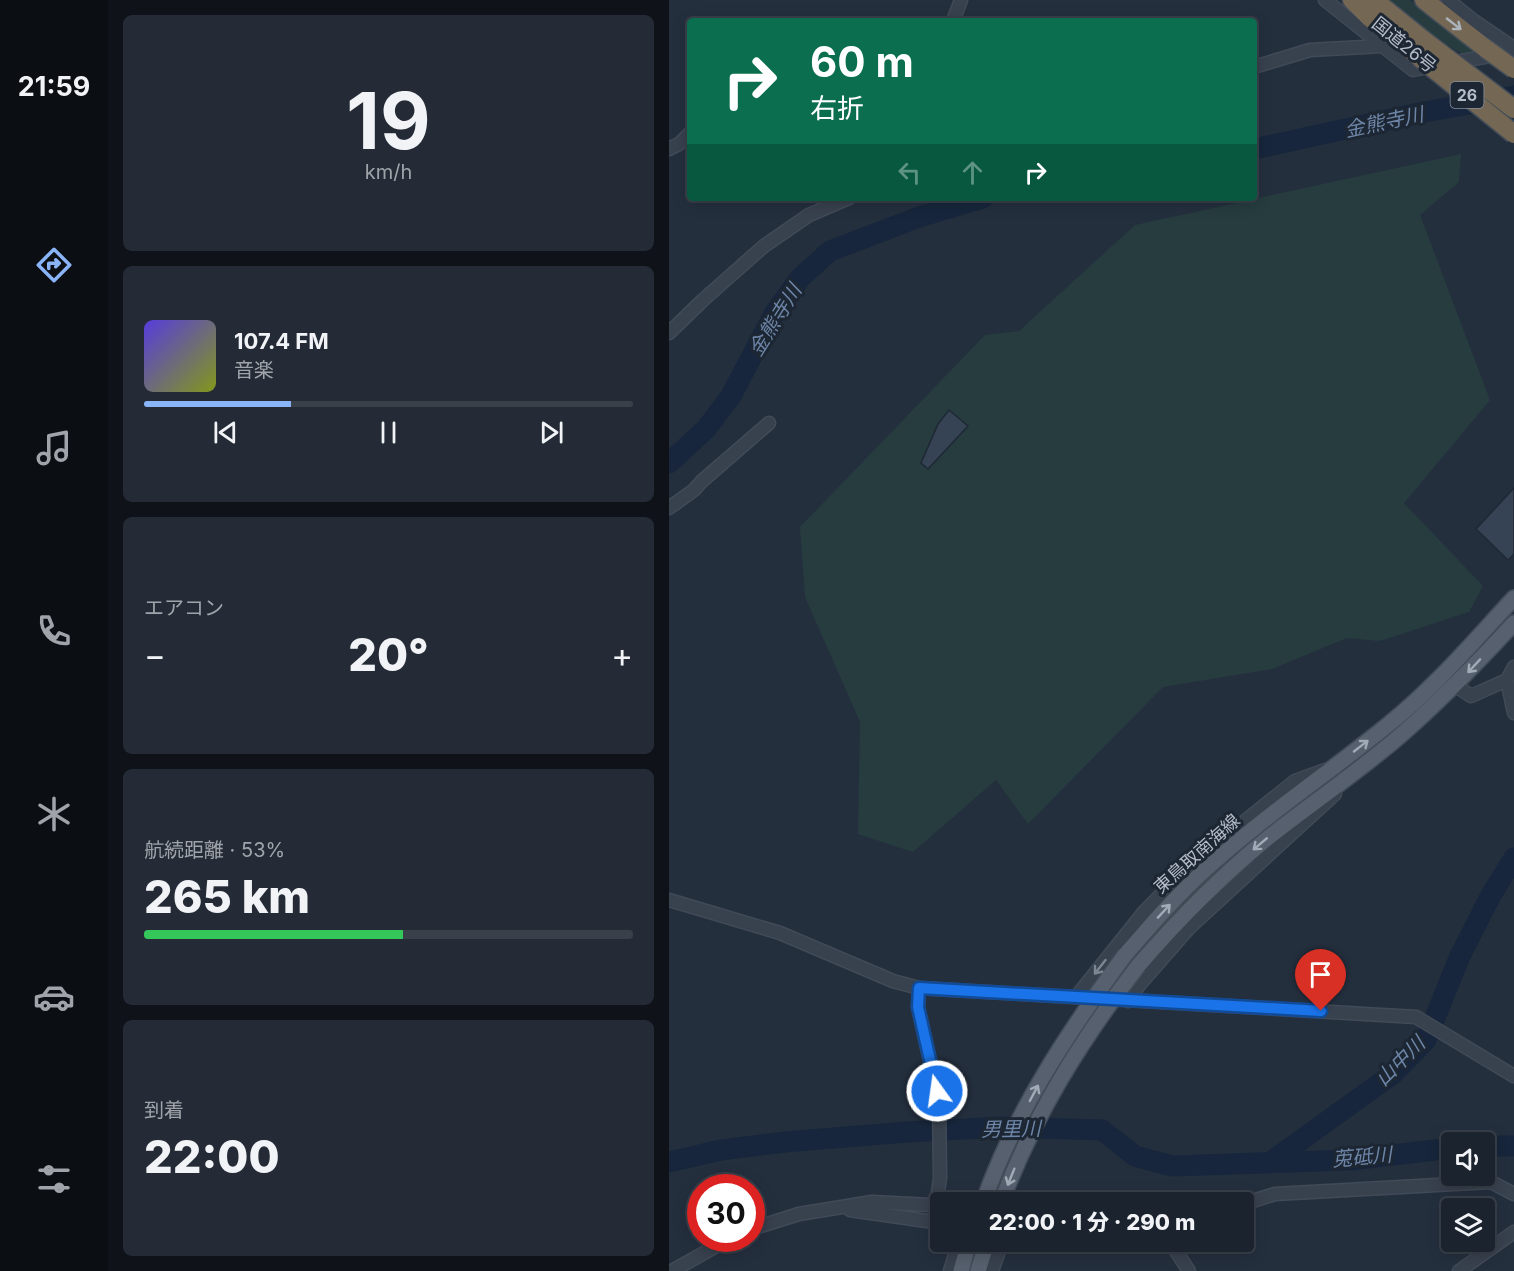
<!DOCTYPE html>
<html lang="ja">
<head>
<meta charset="utf-8">
<style>
  :root { --surface:#1b232e; --page:#242b36; --text:#f1f3f6; --muted:#a0a4aa; --line:#39404a; --accent:#8ab4f8 }
  body { margin:0; font-family:Inter,"Noto Sans JP",sans-serif; background:var(--page); color:var(--text); height:100vh; display:flex; flex-direction:column; font-size:22px; white-space:nowrap }
  * { box-sizing:border-box; margin:0 }
  p { font-size:20px; color:var(--muted) }
  .icon { flex:none; width:33px; height:33px; fill:none; stroke:currentColor; stroke-width:2; stroke-linecap:round; stroke-linejoin:round }
  .map { position:relative; flex:1; overflow:hidden }
  .details { display:flex; flex-direction:column; gap:15px; padding:15px; background:#0f1319; width:561px }
  .details>* { flex:none }
  .guide { position:absolute; left:18px; top:18px; width:570px; height:183px; border-radius:6px; box-shadow:0 3px 15px #0003,0 0 0 2px var(--line); background:#0b6e4f; color:#fff; overflow:hidden }
  .controls { position:absolute; left:772px; top:1132px; display:grid; gap:12px }
  .controls a { display:grid; place-items:center; width:54px; height:54px; border-radius:6px; background:var(--surface); box-shadow:0 3px 15px #0003,0 0 0 2px var(--line); font-size:30px }
  .speed { position:absolute; left:18px; top:1174px; display:flex; gap:12px; font-size:30px; font-weight:700; text-align:center }
  .speed>* { display:grid; place-content:center; width:78px; height:78px; border-radius:50%; background:var(--surface); box-shadow:0 3px 15px #0003,0 0 0 2px var(--line); line-height:1 }
  .speed .limit { border:9px solid #d22; background:#fff; color:#111 }
  .pin { position:absolute; display:grid; place-items:center; width:51px; height:51px; color:#fff; margin:-62px -26px; border-radius:50% 50% 50% 0; rotate:-45deg; box-shadow:0 0 6px #0007 }
  .pin .icon { rotate:45deg }
  .me { position:absolute; width:66px; margin:-33px; rotate:346deg; stroke-linejoin:round; filter:drop-shadow(0 0 4px #0008) }
  .turn { display:flex; align-items:center; gap:21px; height:126px; padding:0 24px; font-size:27px }
  .turn .icon { width:78px; height:78px; stroke-width:2.5 }
  .turn b { display:block; font-size:42px; line-height:51px }
  .lanes { display:flex; align-items:center; height:57px; padding:0 24px; background:#0003; justify-content:center; gap:30px; direction:ltr }
  .lanes .off { opacity:.35 }
  .big { font-size:45px; font-weight:800; line-height:1.1 }
  .details .card { flex:1; display:flex; flex-direction:column; justify-content:center; gap:9px; min-width:0; padding:0 21px; border-radius:9px; background:var(--page) }
  .details .dial { align-items:center; gap:0 }
  .dial b { font-size:78px; line-height:1 }
  .song { display:flex; align-items:center; gap:18px }
  .cover { width:72px; height:72px; border-radius:9px; background:linear-gradient(135deg,hsl(250 70% 55%),hsl(70 70% 35%)) }
  .played { height:6px; border-radius:3px; background:linear-gradient(90deg,var(--accent) 30%,var(--line) 30%) }
  .keys { display:flex; justify-content:space-around; direction:ltr }
  .heat { display:flex; justify-content:space-between; align-items:center; font-size:33px; direction:ltr }
  .charge { height:9px; border-radius:4px; background:linear-gradient(90deg,#34c759 53%,var(--line) 0) }
  .trip { position:absolute; left:261px; top:1192px; width:324px; height:60px; border-radius:6px; background:var(--surface); box-shadow:0 3px 15px #0003,0 0 0 2px var(--line); font-weight:800; line-height:60px; text-align:center }
  main { display:flex; flex:1; min-height:0 }
  .dock { display:flex; flex-direction:column; width:108px; justify-content:space-around; align-items:center; background:#0b0e12; color:var(--muted) }
  .dock .icon { width:42px; height:42px }
  .dock .on { color:var(--accent) }
  .dock b { font-size:27px; color:var(--text) }
  .map>svg:first-child { display:block }
  .green { fill:#263c3f }
  .lines { fill:none; stroke-linecap:round; stroke-linejoin:round }
  .river { stroke:#17263c; stroke-width:21 }
  .building { fill:#364354; stroke:#1f2835; stroke-width:1.5 }
  .minor-casing { stroke:#414a57; stroke-width:15 }
  .major-casing { stroke:#414a57; stroke-width:18 }
  .highway-casing { stroke:#434c59; stroke-width:21 }
  .minor { stroke:#38414e; stroke-width:12 }
  .major { stroke:#56606e; stroke-width:15 }
  .highway { stroke:#746855; stroke-width:18 }
  .major-bridge-casing { stroke:#414a57; stroke-width:18; stroke-linecap:butt }
  .highway-bridge-casing { stroke:#434c59; stroke-width:21; stroke-linecap:butt }
  .major-bridge { stroke:#56606e; stroke-width:15 }
  .highway-bridge { stroke:#746855; stroke-width:18 }
  .oneway { stroke:#aeb4bd }
  .oneway2 { stroke:#a1aab7 }
  .oneway3 { stroke:#7c8592 }
  .route-casing { stroke:#114b97; stroke-width:15 }
  .route { stroke:#1a73e8; stroke-width:10 }
  .labels { text-anchor:middle; stroke-width:6; stroke-linejoin:round; paint-order:stroke }
  .shield { fill:#1d2633; stroke:#878f9c; stroke-width:1.5 }
  .shield-label { font-size:16px; font-weight:bold; fill:#b4bcc9 }
  .street-label { font-size:18px; fill:#b4bcc9; stroke:#1d2633 }
  .water-label { font-size:20px; font-style:italic; fill:#6d86a8; stroke:#1d2633 }
</style>
</head>
<body>
<main>
<nav class="dock">
<b>21:59</b>
<svg class="icon on" aria-label="directions" viewBox="0 0 24 24"><path d="M12 3l9 9-9 9-9-9zM9 14v-3h6M13 9l2 2-2 2"/></svg>
<svg class="icon" aria-label="music" viewBox="0 0 24 24"><path d="M9 18V5l10-2v13"/><circle cx="6" cy="18" r="3"/><circle cx="16" cy="16" r="3"/></svg>
<svg class="icon" aria-label="phone" viewBox="0 0 24 24"><path d="M5 4h4l2 5-3 2q2 4 5 5l2-3 5 2v4C11 20 4 13 5 4z"/></svg>
<svg class="icon" aria-label="climate" viewBox="0 0 24 24"><path d="M12 3v18M4 7l16 10M4 17L20 7"/></svg>
<svg class="icon" aria-label="car" viewBox="0 0 24 24"><path d="M5 17H2v-5l4-1 3-4h7l3 4 3 1v5h-3M9 17h6M6 11h13"/><circle cx="7" cy="17" r="2"/><circle cx="17" cy="17" r="2"/></svg>
<svg class="icon" aria-label="filters" viewBox="0 0 24 24"><path d="M4 7h16M4 17h16"/><circle cx="9" cy="7" r="2"/><circle cx="15" cy="17" r="2"/></svg>
</nav>
<section class="details">
<div class="card dial"><b>19</b><p>km/h</p></div>
<div class="card">
<div class="song"><i class="cover"></i><div><b>107.4 FM</b><p>音楽</p></div></div>
<div class="played"></div>
<div class="keys"><svg class="icon" aria-label="previous" viewBox="0 0 24 24"><path d="M18 5L8 12l10 7zM5 5v14"/></svg><svg class="icon" aria-label="pause" viewBox="0 0 24 24"><path d="M8 5v14M16 5v14"/></svg><svg class="icon" aria-label="next" viewBox="0 0 24 24"><path d="M6 5l10 7-10 7zM19 5v14"/></svg></div>
</div>
<div class="card"><p>エアコン</p>
<div class="heat"><a>−</a><b class="big">20°</b><a>+</a></div>
</div>
<div class="card"><p>航続距離 · 53%</p><b class="big">265 km</b><div class="charge"></div></div>
<div class="card"><p>到着</p><b class="big">22:00</b></div>
</section>
<div class="map">
<svg width="845" height="1271" viewBox="0 0 845 1271">
  <rect width="100%" height="100%" fill="#242f3e"/>
  <path class="green" d="M721,0H741L778,27L804,52L793,54L764,36Z
    M792,154L790,182L751,215L821,400L735,503L814,586L800,612L711,641L678,638L603,669L494,687L359,824L327,780L244,852L189,834L191,722L136,597L131,527L316,335L350,331L466,225Z"/>
  <g class="lines">
    <path class="river" d="M585,149L750,113L845,96
      M0,463L37,429L62,396L105,314L131,278L161,251L250,217L314,198
      M816,1146H845
      M603,1161L725,1073L757,1040L791,956L822,895L845,858
      M0,1162L52,1150L116,1142L238,1132L334,1127L433,1130L466,1156L503,1166L681,1160L783,1148"/>
  </g>
  <path class="building" d="M280,410L299,426L259,469L252,463L269,424Z
    M845,488V554L839,560L807,529Z"/>
  <g class="lines">
    <defs>
      <path id="minor" d="M656,0L744,70L764,66
        M779,0L805,21L845,48
        M284,21L292,0
        M781,63L845,52
        M585,67L641,50L713,46
        M0,149L10,144L21,133
        M0,333L34,300L95,246L140,215L180,198
        M0,508L25,490L33,481L100,423
        M838,680L845,713
        M787,686L802,696L838,680L845,667
        M0,900L111,933L224,981L250,988L747,1017L845,1076
        M407,997L475,912L521,865L626,781L656,770
        M459,1001L471,984L520,928L666,794
        M574,1204L606,1194L822,1182L845,1194
        M181,1210L272,1223
        M82,1229L130,1214L203,1202L262,1205L268,1199L271,1178L270,1101L249,1007L250,988
        M501,1242L520,1271
        M3,1271L60,1239
        M281,1271L290,1242
        M323,1271L333,1242
        M790,1271L845,1232"/>
      <path id="major" d="M456,955C482,925 508,895 537,869C595,816 660,773 720,724C766,687 805,641 845,598
        M469,966C508,921 549,879 595,841C640,805 688,773 732,735C772,700 809,662 845,623
        M292,1271L300,1242
        M309,1271L318,1242"/>
      <path id="highway" d="M683,0L700,17L750,57
        M705,0L757,42
        M755,0L816,48"/>
    </defs>
    <use href="#minor" class="minor-casing"/>
    <use href="#major" class="major-casing"/>
    <use href="#highway" class="highway-casing"/>
    <use href="#minor" class="minor"/>
    <use href="#major" class="major"/>
    <use href="#highway" class="highway"/>
    <defs>
      <path id="major-bridge" d="M314,1203C346,1112 399,1032 456,955
        M332,1203C365,1115 412,1040 469,966"/>
      <path id="highway-bridge" d="M757,42L845,109
        M816,48L845,69
        M750,57L845,134"/>
    </defs>
    <use href="#major-bridge" class="major-bridge-casing"/>
    <use href="#highway-bridge" class="highway-bridge-casing"/>
    <use href="#major-bridge" class="major-bridge"/>
    <use href="#highway-bridge" class="highway-bridge"/>
  </g>
  <defs><path id="oneway-shaft" d="M-6 0H5M1.5-3L5.5 0L1.5 3" fill="none" stroke-width="1.6" stroke-linecap="round" stroke-linejoin="round" transform="scale(1.5)"/></defs>
  <use class="oneway" href="#oneway-shaft" transform="translate(785 24) rotate(38)"/>
  <g class="oneway2">
    <use href="#oneway-shaft" transform="translate(805 666) rotate(133)"/>
    <use href="#oneway-shaft" transform="translate(692 746) rotate(-38)"/>
    <use href="#oneway-shaft" transform="translate(591 844) rotate(140)"/>
    <use href="#oneway-shaft" transform="translate(495 911) rotate(-47)"/>
    <use href="#oneway-shaft" transform="translate(365 1093) rotate(-62)"/>
    <use href="#oneway-shaft" transform="translate(342 1177) rotate(112)"/>
  </g>
  <use class="oneway3" href="#oneway-shaft" transform="translate(431 967) rotate(128)"/>
  <g class="lines">
    <defs>
      <path id="route" d="M268,1091L249,1007L250,988L652,1011"/>
    </defs>
    <use href="#route" class="route-casing"/>
    <use href="#route" class="route"/>
  </g>
  <g class="labels">
    <rect class="shield" x="781.5" y="82" width="33" height="26" rx="4.5"/>
    <g class="shield-label">
      <text x="798" y="101">26</text>
    </g>
    <g class="street-label">
      <text transform="translate(735 45) rotate(39)" y="6">国道26号</text>
      <text transform="translate(528 854) rotate(-42)" y="6">東鳥取南海線</text>
    </g>
    <g class="water-label">
      <text transform="translate(715 122) rotate(-12)" y="7">金熊寺川</text>
      <text transform="translate(106 320) rotate(-58)" y="7">金熊寺川</text>
      <text transform="translate(731 1061) rotate(-45)" y="7">山中川</text>
      <text transform="translate(342 1129) rotate(-1)" y="7">男里川</text>
      <text transform="translate(693 1157) rotate(-5)" y="7">莵砥川</text>
    </g>
  </g>
</svg>
<div class="controls">
<a><svg class="icon" aria-label="sound" viewBox="0 0 24 24"><path d="M4 9h4l5-4v14l-5-4H4zM17 9q2 3 0 6"/></svg></a>
<a><svg class="icon" aria-label="layers" viewBox="0 0 24 24"><path d="M12 4l9 5-9 5-9-5zM3 14l9 5 9-5"/></svg></a>
</div>
<div class="speed"><div class="limit">30</div></div>
<div class="pin" style="left:652px;top:1011px;background:#d93025"><svg class="icon" aria-label="arrive" viewBox="0 0 24 24"><path d="M6 21V4h12l-3 4 3 4H6"/></svg></div>
<svg class="me" style="left:268px;top:1091px" viewBox="-20 -20 40 40"><circle r="17" fill="#1a73e8" stroke="#fff" stroke-width="3"/><path d="M0-11L8 9 0 5-8 9z" fill="#fff"/></svg>
<div class="trip">22:00 · 1 分 · 290 m</div>
<div class="guide">
<div class="turn"><svg class="icon" aria-label="right" viewBox="0 0 24 24"><path d="M7 20v-9h11M14 6l5 5-5 5"/></svg><div><b>60 m</b>右折</div></div>
<div class="lanes"><svg class="icon off" aria-label="left" viewBox="0 0 24 24"><path d="M17 20v-9H6M10 6l-5 5 5 5"/></svg><svg class="icon off" aria-label="ahead" viewBox="0 0 24 24"><path d="M12 20V5M6 11l6-6 6 6"/></svg><svg class="icon" aria-label="right" viewBox="0 0 24 24"><path d="M7 20v-9h11M14 6l5 5-5 5"/></svg></div>
</div>
</div>
</main>
</body>
</html>
